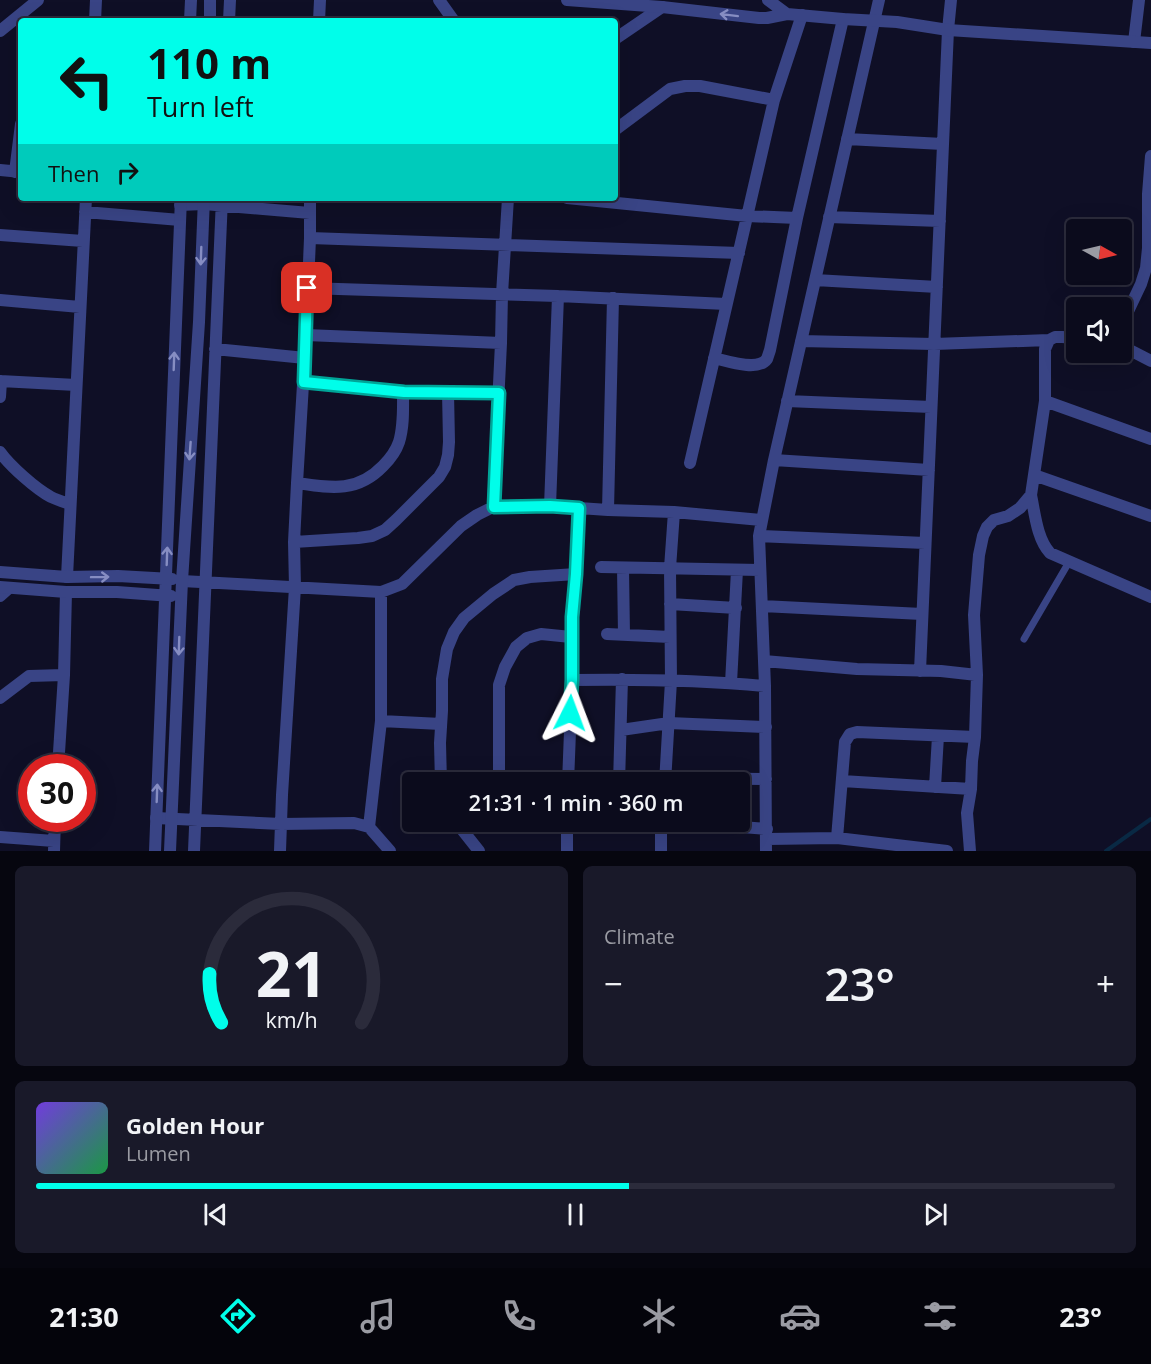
<!DOCTYPE html>
<html lang="en">
<head>
<meta charset="utf-8">
<style>
  :root { --surface:#0b0b1c; --page:#191929; --text:#f1f3f6; --muted:#9a9ba3; --line:#2b2b3b; --accent:#00feea }
  body { margin:0; font-family:"Open Sans",sans-serif; background:var(--page); color:var(--text); height:100vh; display:flex; flex-direction:column; font-size:22px; white-space:nowrap }
  * { box-sizing:border-box; margin:0 }
  p { font-size:20px; color:var(--muted) }
  .icon { flex:none; width:33px; height:33px; fill:none; stroke:currentColor; stroke-width:2; stroke-linecap:round; stroke-linejoin:round }
  .map { position:relative; height:851px; overflow:hidden }
  .drawer { display:flex; flex-direction:column; gap:15px; padding:15px; background:#06060f; flex:1 }
  .drawer>* { flex:none }
  .hud { position:absolute; left:18px; top:18px; width:600px; height:183px; border-radius:6px; box-shadow:0 6px 24px #0002,0 0 0 2px var(--line); background:#00feea; color:#111; overflow:hidden }
  .needle { width:39px; rotate:98deg }
  .fabs { position:absolute; left:1066px; top:219px; display:grid; gap:12px }
  .fabs a { display:grid; place-items:center; width:66px; height:66px; border-radius:6px; background:var(--surface); box-shadow:0 6px 24px #0002,0 0 0 2px var(--line); font-size:30px }
  .speed { position:absolute; left:18px; top:754px; display:flex; gap:12px; font-size:30px; font-weight:700; text-align:center }
  .speed>* { display:grid; place-content:center; width:78px; height:78px; border-radius:50%; background:var(--surface); box-shadow:0 6px 24px #0002,0 0 0 2px var(--line); line-height:1 }
  .speed .limit { border:9px solid #d22; background:#fff; color:#111 }
  .pin { position:absolute; display:grid; place-items:center; width:51px; height:51px; color:#fff; margin:-26px; border-radius:12px; box-shadow:0 3px 9px #0006 }
  .me { position:absolute; width:66px; margin:-33px; rotate:3deg; stroke-linejoin:round; filter:drop-shadow(0 0 4px #0008) }
  .turn { display:flex; align-items:center; gap:21px; height:126px; padding:0 30px; font-size:27px }
  .turn .icon { width:78px; height:78px; stroke-width:2.5 }
  .turn b { display:block; font-size:42px; line-height:51px }
  .then { display:flex; align-items:center; height:57px; padding:0 30px; background:#0003; gap:12px; font-size:22px }
  .big { font-size:45px; font-weight:600; line-height:1.1 }
  .drawer .tile { flex:1; display:flex; flex-direction:column; justify-content:center; gap:9px; min-width:0; padding:0 21px; border-radius:9px; background:var(--page) }
  .drawer .dial { align-items:center; gap:0 }
  .dial svg { height:156px; overflow:visible; fill:none; stroke:var(--line); stroke-width:7; stroke-linecap:round; text-anchor:middle }
  .dial text { fill:var(--text); stroke:none }
  .song { display:flex; align-items:center; gap:18px }
  .cover { width:72px; height:72px; border-radius:9px; background:linear-gradient(135deg,hsl(260 70% 55%),hsl(140 70% 35%)) }
  .played { height:6px; border-radius:3px; background:linear-gradient(90deg,var(--accent) 55%,var(--line) 55%) }
  .keys { display:flex; justify-content:space-around; direction:ltr }
  .heat { display:flex; justify-content:space-between; align-items:center; font-size:33px; direction:ltr }
  .drawer .tiles { flex:1; display:grid; gap:15px; grid-template-columns:1fr 1fr }
  .tile:last-child { grid-column:span 2 }
  .trip { position:absolute; left:402px; top:772px; width:348px; height:60px; border-radius:6px; background:var(--surface); box-shadow:0 6px 24px #0002,0 0 0 2px var(--line); font-weight:600; line-height:60px; text-align:center }
  .menu { display:flex; height:96px; justify-content:space-around; align-items:center; background:#04040b; color:var(--muted) }
  .menu .icon { width:42px; height:42px }
  .menu .selected { color:var(--accent) }
  .menu b { font-size:27px; color:var(--text) }
  .map>svg:first-child { display:block }
  .lines { fill:none; stroke-linecap:round; stroke-linejoin:round }
  .stream { stroke:#092944; stroke-width:4 }
  .service { stroke:#394485; stroke-width:7 }
  .minor { stroke:#394485; stroke-width:12 }
  .tertiary { stroke:#394485; stroke-width:12 }
  .oneway { stroke:#868dc2 }
  .route-casing { stroke:#00a598; stroke-width:15 }
  .route { stroke:#00feea; stroke-width:10 }
</style>
</head>
<body>
<div class="map">
<svg width="1151" height="851" viewBox="0 0 1151 851">
  <rect width="100%" height="100%" fill="#0f0f26"/>
  <g class="lines">
    <path class="stream" d="M1106,851L1151,819"/>
    <path class="service" d="M1024,639L1069,562"/>
    <path class="minor" d="M439,0L454,21
      M95,21L96,0
      M229,21L230,0
      M319,21L320,0
      M0,31L38,0
      M615,39L662,7
      M1134,42L1139,0
      M615,130L670,89L685,86H700L774,100
      M847,139L943,144
      M0,170L21,172
      M15,172L21,124
      M567,198L747,216L797,218
      M180,205L204,204L310,213
      M85,212L180,220
      M829,217L940,221
      M0,235L83,241
      M310,238L739,253
      M815,280L937,287
      M307,288L558,296L726,304
      M0,300L80,307
      M1122,324L1141,284L1146,268L1148,248V194L1151,156
      M306,335L501,343
      M801,341L934,344L1049,340
      M1122,346L1151,361
      M215,349L305,358
      M714,358C727,361 758,372 767,359C768,356 769,353 770,350L797,218L843,19
      M0,381L76,385
      M304,383L403,391L499,393
      M0,397L1,381
      M787,401L931,407
      M1045,401L1151,439
      M0,452C10,466 36,489 51,497C57,500 64,502 70,504
      M774,460L929,470
      M690,463L774,100L802,15
      M1034,475L1151,516
      M297,483C331,488 357,493 383,466C390,459 396,451 399,442C404,426 403,408 403,391
      M1031,495C1035,514 1037,539 1050,553L1151,597
      M550,506L558,296
      M493,507L501,343L502,294L508,198
      M608,510L613,298
      M759,536L925,543
      M294,542L358,538L372,536L385,530L396,520L439,477L445,467L448,455L449,442L448,392
      M601,567L760,570
      M623,568L624,635
      M67,577L86,198
      M182,581L381,592L402,584L461,526L477,515L493,507L550,506L608,510L674,512L761,520
      M0,596L9,588
      M670,604L736,608
      M762,606L922,614
      M607,634L670,637
      M764,661L857,669L941,671L977,675
      M920,671L948,30L951,0
      M572,680C636,679 701,680 765,686
      M731,683L737,570
      M0,698L29,676L64,675
      M381,721L441,724
      M621,730L669,723L766,727
      M58,768L64,675L66,592
      M665,778L766,779
      M842,781L971,789
      M441,783L440,743L442,711V679L447,649L454,632L464,618L493,594L514,580L530,577L576,574
      M499,783V685L505,667L516,647L527,638L541,634L571,637
      M568,783L572,680V617L576,574L579,508
      M619,783L622,679
      M665,783L671,681L670,568L674,512
      M935,787L938,736
      M156,818L281,824L354,823L369,827L390,851
      M456,822L479,851
      M661,822V851
      M678,822L767,829
      M369,827L381,721V592
      M0,837L54,841
      M837,838L845,742L850,734L857,732L975,737
      M767,839L837,838L947,851
      M54,851L55,819
      M194,851L222,198
      M280,851L282,795L295,587L294,542L297,483L306,335L310,238V198
      M567,851V822
      M766,851L765,686L759,536L774,460L879,0
      M970,851L967,813L971,789L972,761L975,737L977,675L974,615L979,555L983,536L987,527L994,520L1008,516L1020,508L1031,495L1045,401V349L1049,340L1055,337H1062L1077,338"/>
    <path class="tertiary" d="M567,0L662,7L759,18H767L787,14L843,19L897,22L948,30L1151,43
      M768,0L787,14
      M190,21L191,0
      M210,21V0
      M0,572L67,577L118,576L172,579
      M0,587L66,592H117L171,596
      M155,851L181,198
      M170,851L182,581L199,322L204,198"/>
  </g>
  <defs><path id="oneway-shaft" d="M-6 0H5M1.5-3L5.5 0L1.5 3" fill="none" stroke-width="1.6" stroke-linecap="round" stroke-linejoin="round" transform="scale(1.5)"/></defs>
  <g class="oneway">
    <use href="#oneway-shaft" transform="translate(729 15) rotate(-173)"/>
    <use href="#oneway-shaft" transform="translate(201 256) rotate(92)"/>
    <use href="#oneway-shaft" transform="translate(174 361) rotate(-88)"/>
    <use href="#oneway-shaft" transform="translate(190 451) rotate(94)"/>
    <use href="#oneway-shaft" transform="translate(167 556) rotate(-88)"/>
    <use href="#oneway-shaft" transform="translate(100 577) rotate(-1)"/>
    <use href="#oneway-shaft" transform="translate(179 646) rotate(92)"/>
    <use href="#oneway-shaft" transform="translate(157 793) rotate(-88)"/>
  </g>
  <g class="lines">
    <defs>
      <path id="route" d="M307,288L304,382L404,392L499,393L494,507L550,506L579,508L576,574L572,617V680L570,713"/>
    </defs>
    <use href="#route" class="route-casing"/>
    <use href="#route" class="route"/>
  </g>
</svg>
<div class="fabs">
<a><svg class="needle" viewBox="-14 -14 28 28"><path d="M0-13l5 13h-10z" fill="#e53935"/><path d="M0 13l5-13h-10z" fill="#9a9ba3"/></svg></a>
<a><svg class="icon" aria-label="sound" viewBox="0 0 24 24"><path d="M4 9h4l5-4v14l-5-4H4zM17 9q2 3 0 6"/></svg></a>
</div>
<div class="speed"><div class="limit">30</div></div>
<div class="pin" style="left:307px;top:288px;background:#d93025"><svg class="icon" aria-label="arrive" viewBox="0 0 24 24"><path d="M6 21V4h12l-3 4 3 4H6"/></svg></div>
<svg class="me" style="left:570px;top:713px" viewBox="-20 -20 40 40"><path d="M0-17L14 15 0 8-14 15z" fill="#00feea" stroke="#fff" stroke-width="4"/></svg>
<div class="trip">21:31 · 1 min · 360 m</div>
<div class="hud">
<div class="turn"><svg class="icon" aria-label="left" viewBox="0 0 24 24"><path d="M17 20v-9H6M10 6l-5 5 5 5"/></svg><div><b>110 m</b>Turn left</div></div>
<div class="then">Then<svg class="icon" aria-label="right" viewBox="0 0 24 24"><path d="M7 20v-9h11M14 6l5 5-5 5"/></svg></div>
</div>
</div>
<section class="drawer">
<div class="tiles">
<div class="tile dial"><svg viewBox="0 0 100 80">
<path d="M14 69A42 42 0 1 1 86 69"/>
<path d="M14 69A42 42 0 0 1 8 44" stroke="#00feea"/>
<text x="50" y="56" font-size="32" font-weight="700">21</text>
<text x="50" y="72" font-size="11">km/h</text>
</svg></div>
<div class="tile"><p>Climate</p>
<div class="heat"><a>−</a><b class="big">23°</b><a>+</a></div>
</div>
<div class="tile">
<div class="song"><i class="cover"></i><div><b>Golden Hour</b><p>Lumen</p></div></div>
<div class="played"></div>
<div class="keys"><svg class="icon" aria-label="previous" viewBox="0 0 24 24"><path d="M18 5L8 12l10 7zM5 5v14"/></svg><svg class="icon" aria-label="pause" viewBox="0 0 24 24"><path d="M8 5v14M16 5v14"/></svg><svg class="icon" aria-label="next" viewBox="0 0 24 24"><path d="M6 5l10 7-10 7zM19 5v14"/></svg></div>
</div>
</div>
</section>
<nav class="menu">
<b>21:30</b>
<svg class="icon selected" aria-label="directions" viewBox="0 0 24 24"><path d="M12 3l9 9-9 9-9-9zM9 14v-3h6M13 9l2 2-2 2"/></svg>
<svg class="icon" aria-label="music" viewBox="0 0 24 24"><path d="M9 18V5l10-2v13"/><circle cx="6" cy="18" r="3"/><circle cx="16" cy="16" r="3"/></svg>
<svg class="icon" aria-label="phone" viewBox="0 0 24 24"><path d="M5 4h4l2 5-3 2q2 4 5 5l2-3 5 2v4C11 20 4 13 5 4z"/></svg>
<svg class="icon" aria-label="climate" viewBox="0 0 24 24"><path d="M12 3v18M4 7l16 10M4 17L20 7"/></svg>
<svg class="icon" aria-label="car" viewBox="0 0 24 24"><path d="M5 17H2v-5l4-1 3-4h7l3 4 3 1v5h-3M9 17h6M6 11h13"/><circle cx="7" cy="17" r="2"/><circle cx="17" cy="17" r="2"/></svg>
<svg class="icon" aria-label="filters" viewBox="0 0 24 24"><path d="M4 7h16M4 17h16"/><circle cx="9" cy="7" r="2"/><circle cx="15" cy="17" r="2"/></svg>
<b>23°</b>
</nav>
</body>
</html>
